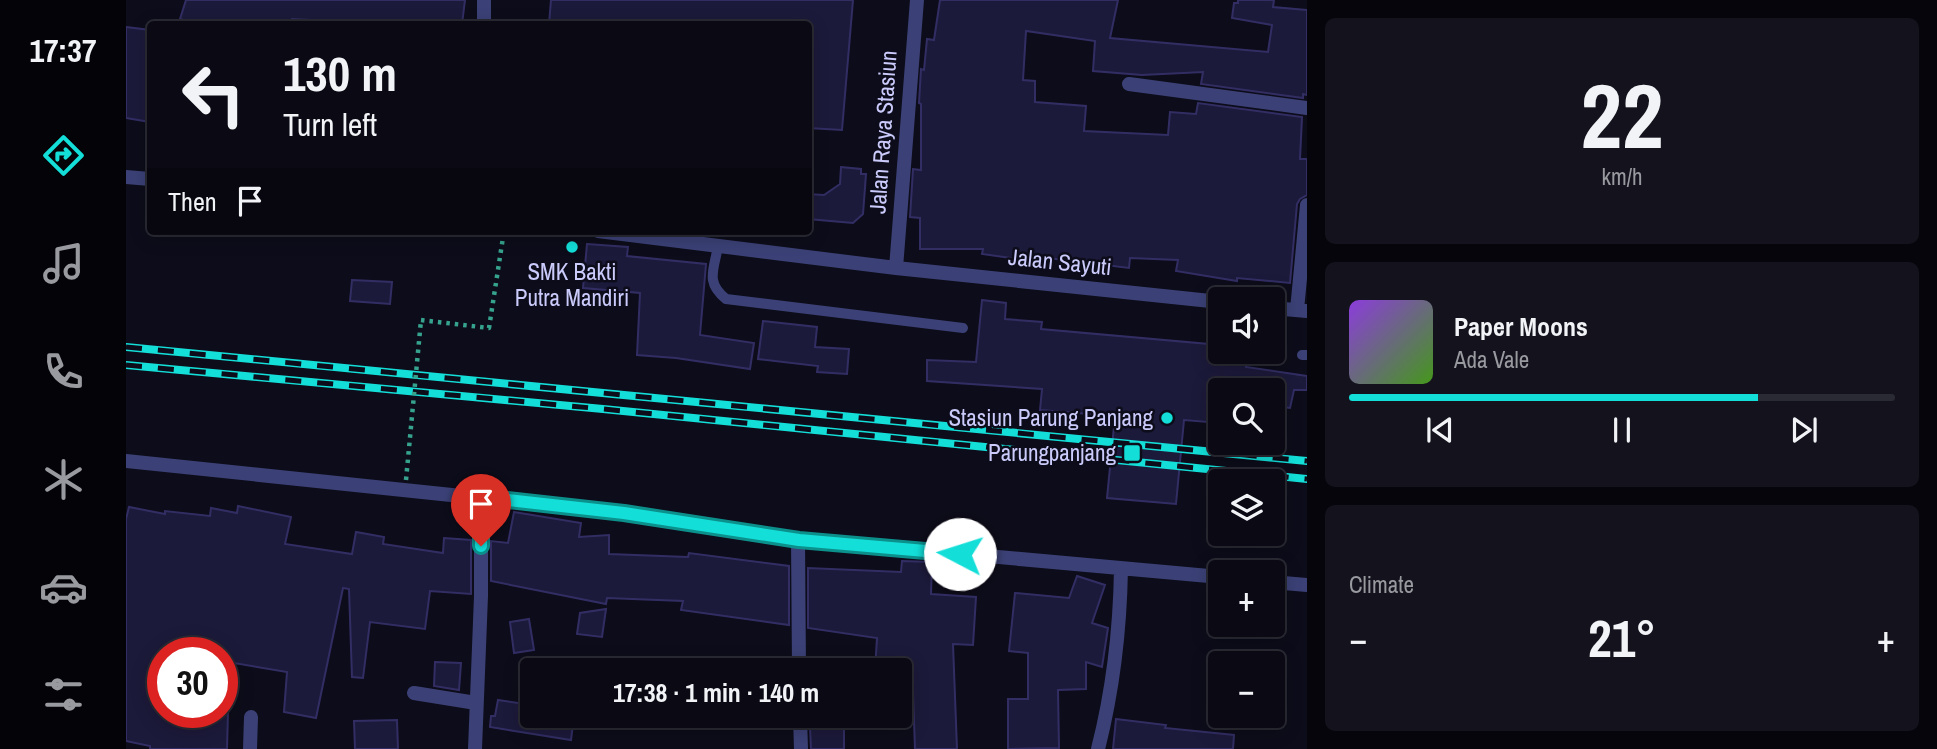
<!DOCTYPE html>
<html lang="en">
<head>
<meta charset="utf-8">
<style>
  :root { --surface:#0a0914; --page:#13121d; --text:#f1f3f6; --muted:#999aa0; --line:#2a2a34; --accent:#13ded8 }
  body { margin:0; font-family:"Archivo Narrow",sans-serif; background:var(--page); color:var(--text); height:100vh; display:flex; flex-direction:column; font-size:26px; white-space:nowrap }
  * { box-sizing:border-box; margin:0 }
  p { font-size:23px; color:var(--muted) }
  .icon { flex:none; width:38px; height:38px; fill:none; stroke:currentColor; stroke-width:2; stroke-linecap:round; stroke-linejoin:round }
  .map { position:relative; flex:1; overflow:hidden }
  .side { display:flex; flex-direction:column; gap:18px; padding:18px; background:#06050b; width:630px }
  .side>* { flex:none }
  .hud { position:absolute; left:21px; top:21px; width:665px; height:214px; border-radius:7px; box-shadow:0 4px 18px #0003,0 0 0 2px var(--line); background:#0a0914; color:var(--text); overflow:hidden }
  .fabs { position:absolute; left:1082px; top:287px; display:grid; gap:14px }
  .fabs a { display:grid; place-items:center; width:77px; height:77px; border-radius:7px; background:var(--surface); box-shadow:0 4px 18px #0003,0 0 0 2px var(--line); font-size:35px }
  .speed { position:absolute; left:21px; top:637px; display:flex; gap:14px; font-size:35px; font-weight:700; text-align:center }
  .speed>* { display:grid; place-content:center; width:91px; height:91px; border-radius:50%; background:var(--surface); box-shadow:0 4px 18px #0003,0 0 0 2px var(--line); line-height:1 }
  .speed .limit { border:10px solid #d22; background:#fff; color:#111 }
  .pin { position:absolute; display:grid; place-items:center; width:60px; height:60px; color:#fff; margin:-72px -30px; border-radius:50% 50% 50% 0; rotate:-45deg; box-shadow:0 0 7px #0007 }
  .pin .icon { rotate:45deg }
  .me { position:absolute; width:77px; margin:-38px; rotate:275deg; stroke-linejoin:round; filter:drop-shadow(0 0 5px #0008) }
  .turn { display:flex; align-items:center; gap:24px; height:147px; padding:0 21px; font-size:32px }
  .turn .icon { width:91px; height:91px; stroke-width:2.5 }
  .turn b { display:block; font-size:49px; line-height:60px }
  .then { display:flex; align-items:center; height:66px; padding:0 21px; background:#0003; gap:14px; font-size:26px }
  .big { font-size:52px; font-weight:800; line-height:1.1 }
  .side .card { flex:1; display:flex; flex-direction:column; justify-content:center; gap:10px; min-width:0; padding:0 24px; border-radius:10px; background:var(--page) }
  .side .dial { align-items:center; gap:0 }
  .dial b { font-size:91px; line-height:1 }
  .song { display:flex; align-items:center; gap:21px }
  .cover { width:84px; height:84px; border-radius:10px; background:linear-gradient(135deg,hsl(270 70% 55%),hsl(100 70% 35%)) }
  .played { height:7px; border-radius:4px; background:linear-gradient(90deg,var(--accent) 75%,var(--line) 75%) }
  .keys { display:flex; justify-content:space-around; direction:ltr }
  .heat { display:flex; justify-content:space-between; align-items:center; font-size:38px; direction:ltr }
  .trip { position:absolute; left:394px; top:658px; width:392px; height:70px; border-radius:7px; background:var(--surface); box-shadow:0 4px 18px #0003,0 0 0 2px var(--line); font-weight:800; line-height:70px; text-align:center }
  main { display:flex; flex:1; min-height:0 }
  .menu { display:flex; flex-direction:column; width:126px; justify-content:space-around; align-items:center; background:#040408; color:var(--muted) }
  .menu .icon { width:49px; height:49px }
  .menu .current { color:var(--accent) }
  .menu b { font-size:32px; color:var(--text) }
  .map>svg:first-child { display:block }
  .building { fill:#1c1a3a; stroke:#322e64; stroke-width:2 }
  .lines { fill:none; stroke-linecap:round; stroke-linejoin:round }
  .path { stroke:#36a38e; stroke-width:4.5; stroke-dasharray:3.5 5; stroke-linecap:butt }
  .lane { stroke:#3b4176; stroke-width:10 }
  .street { stroke:#3b4176; stroke-width:14 }
  .rail-casing { stroke:#13ded8; stroke-width:8 }
  .rail { stroke:#0d0c1a; stroke-width:5; stroke-dasharray:16; stroke-linecap:butt }
  .path-bridge { stroke:#36a38e; stroke-width:4.5; stroke-dasharray:3.5 5; stroke-linecap:butt }
  .route-casing { stroke:#0c908c; stroke-width:18 }
  .route { stroke:#13ded8; stroke-width:12 }
  .poi-dot { fill:#13ded8; stroke:#0d0c1a; stroke-width:2.5 }
  .labels { text-anchor:middle; stroke-width:5; stroke-linejoin:round; paint-order:stroke }
  .street-label { font-size:23px; fill:#cacbfb; stroke:#0d0c1a }
  .poi-label { font-size:23px; fill:#cacbfb; stroke:#0d0c1a; text-anchor:end }
</style>
</head>
<body>
<main>
<nav class="menu">
<b>17:37</b>
<svg class="icon current" aria-label="directions" viewBox="0 0 24 24"><path d="M12 3l9 9-9 9-9-9zM9 14v-3h6M13 9l2 2-2 2"/></svg>
<svg class="icon" aria-label="music" viewBox="0 0 24 24"><path d="M9 18V5l10-2v13"/><circle cx="6" cy="18" r="3"/><circle cx="16" cy="16" r="3"/></svg>
<svg class="icon" aria-label="phone" viewBox="0 0 24 24"><path d="M5 4h4l2 5-3 2q2 4 5 5l2-3 5 2v4C11 20 4 13 5 4z"/></svg>
<svg class="icon" aria-label="climate" viewBox="0 0 24 24"><path d="M12 3v18M4 7l16 10M4 17L20 7"/></svg>
<svg class="icon" aria-label="car" viewBox="0 0 24 24"><path d="M5 17H2v-5l4-1 3-4h7l3 4 3 1v5h-3M9 17h6M6 11h13"/><circle cx="7" cy="17" r="2"/><circle cx="17" cy="17" r="2"/></svg>
<svg class="icon" aria-label="filters" viewBox="0 0 24 24"><path d="M4 7h16M4 17h16"/><circle cx="9" cy="7" r="2"/><circle cx="15" cy="17" r="2"/></svg>
</nav>
<div class="map">
<svg width="1181" height="749" viewBox="0 0 1181 749">
  <rect width="100%" height="100%" fill="#0d0c1a"/>
  <path class="building" d="M60,0H339L336,24H248V23L166,19L165,24H72L54,19Z
    M425,0H727L716,130L682,128V24H423Z
    M814,0H992L984,38L1142,52L1146,25L1106,18L1108,3H1112V0H1148L1147,7L1181,10V95L1177,94V98L1075,84L1077,72L1016,75L967,71L969,41L900,31L897,80L909,81V102L960,106L958,131L1042,135L1044,112L1070,114L1072,103L1176,117L1174,159H1181V195L1174,199L1171,204L1164,283L1111,278V281L1050,271L1052,260L1004,258L1003,268L913,257V262L856,254L857,249H794V218L784,217L787,169L795,170V104L793,103L795,69L798,70L801,39L808,40Z
    M0,27L24,30V122L0,118Z
    M715,167L735,169V174H740L737,214L727,223L682,219V194L698,195L714,184Z
    M461,244L502,247L501,256L580,264L574,335L628,343L624,369L550,358L511,355L514,293L457,288Z
    M226,280L266,282L264,304L224,301Z
    M856,300L880,303L879,319L916,322L915,329L1094,345V352H1122L1120,367L1181,376V390H1168L1164,408L1146,406V390H1094V423L1058,420L1050,504L981,498L989,416L914,410L916,389L801,381V360L850,362Z
    M637,321L691,327L689,347L723,349L721,374L691,372L692,366L632,359Z
    M112,506L165,517L159,544L226,554L230,532L258,537L257,544L317,553L318,538L345,540V594L304,591L299,629L244,622L237,678L226,677L223,589L217,588L190,718L158,712L161,672L96,661V653H37V712H102L101,749H24V746L0,741V519L3,507L39,514V511L84,516L85,508L111,513Z
    M388,512L455,523L453,537L483,535V554L562,557L563,553L663,566V625L555,610L557,601L481,598L480,604L365,581V541L382,543Z
    M776,561L806,562L805,594L850,597L847,645L827,644L831,749H789L787,692H774V670H749L751,638L682,628V568L775,572Z
    M951,576L979,585L966,623L982,628L976,667L960,662V689L932,690L933,748L882,749V699H902V653L883,651L889,593L943,598Z
    M480,609L476,637L451,634L454,613Z
    M403,619L408,650L388,653L384,622Z
    M309,662L335,663L333,690L308,686Z
    M372,700L406,705V716H448L445,740L364,727L365,716H369Z
    M990,719L1040,725L1039,728L1108,735L1107,749H987Z
    M271,720L272,749H229L228,721Z
    M684,727H718V749H685Z"/>
  <g class="lines">
    <path class="path" d="M295,320L363,328L378,231"/>
    <path class="lane" d="M592,246C588,270 579,282 600,299L837,328
      M1176,355H1181"/>
    <path class="street" d="M358,24V0
      M1003,84L1181,108
      M0,177L24,179
      M472,231L770,268L1094,302
      M770,268L791,0
      M1146,308L1181,311
      M1171,310L1181,205
      M0,461L498,513L672,539L1094,577
      M672,539L673,670
      M1146,582L1181,585
      M288,693L350,703
      M674,716L675,749
      M124,749L125,717
      M349,749L355,596V497
      M972,749C987,690 994,630 995,569"/>
    <defs>
      <path id="rail" d="M0,347L1181,461
        M0,365L477,409L1181,479"/>
    </defs>
    <use href="#rail" class="rail-casing"/>
    <use href="#rail" class="rail"/>
    <path class="path-bridge" d="M280,480L295,320"/>
  </g>
  <g class="lines">
    <defs>
      <path id="route" d="M355,546V497L498,513L673,540L834,554"/>
    </defs>
    <use href="#route" class="route-casing"/>
    <use href="#route" class="route"/>
  </g>
  <g class="poi-dot">
    <circle cx="446" cy="247" r="7"/>
    <circle cx="1041" cy="418" r="7"/>
    <rect x="997" y="444" width="18" height="18" rx="3.5"/>
  </g>
  <g class="labels">
    <g class="street-label">
      <text transform="translate(757 132) rotate(-86)" y="8">Jalan Raya Stasiun</text>
      <text transform="translate(934 262) rotate(6)" y="8">Jalan Sayuti</text>
    </g>
    <g class="poi-label">
      <text x="446" y="280" text-anchor="middle">SMK Bakti<tspan x="446" dy="26">Putra Mandiri</tspan></text>
      <text x="1027" y="426">Stasiun Parung Panjang</text>
      <text x="990" y="461">Parungpanjang</text>
    </g>
  </g>
</svg>
<div class="fabs">
<a><svg class="icon" aria-label="sound" viewBox="0 0 24 24"><path d="M4 9h4l5-4v14l-5-4H4zM17 9q2 3 0 6"/></svg></a>
<a><svg class="icon" aria-label="search" viewBox="0 0 24 24"><circle cx="10" cy="10" r="6"/><path d="M15 15l6 6"/></svg></a>
<a><svg class="icon" aria-label="layers" viewBox="0 0 24 24"><path d="M12 4l9 5-9 5-9-5zM3 14l9 5 9-5"/></svg></a>
<a>+</a>
<a>−</a>
</div>
<div class="speed"><div class="limit">30</div></div>
<div class="pin" style="left:355px;top:546px;background:#d93025"><svg class="icon" aria-label="arrive" viewBox="0 0 24 24"><path d="M6 21V4h12l-3 4 3 4H6"/></svg></div>
<svg class="me" style="left:834px;top:554px" viewBox="-20 -20 40 40"><circle r="19" fill="#fff"/><path d="M0-13L10 11 0 6-10 11z" fill="#13ded8"/></svg>
<div class="trip">17:38 · 1 min · 140 m</div>
<div class="hud">
<div class="turn"><svg class="icon" aria-label="left" viewBox="0 0 24 24"><path d="M17 20v-9H6M10 6l-5 5 5 5"/></svg><div><b>130 m</b>Turn left</div></div>
<div class="then">Then<svg class="icon" aria-label="arrive" viewBox="0 0 24 24"><path d="M6 21V4h12l-3 4 3 4H6"/></svg></div>
</div>
</div>
<section class="side">
<div class="card dial"><b>22</b><p>km/h</p></div>
<div class="card">
<div class="song"><i class="cover"></i><div><b>Paper Moons</b><p>Ada Vale</p></div></div>
<div class="played"></div>
<div class="keys"><svg class="icon" aria-label="previous" viewBox="0 0 24 24"><path d="M18 5L8 12l10 7zM5 5v14"/></svg><svg class="icon" aria-label="pause" viewBox="0 0 24 24"><path d="M8 5v14M16 5v14"/></svg><svg class="icon" aria-label="next" viewBox="0 0 24 24"><path d="M6 5l10 7-10 7zM19 5v14"/></svg></div>
</div>
<div class="card"><p>Climate</p>
<div class="heat"><a>−</a><b class="big">21°</b><a>+</a></div>
</div>
</section>
</main>
</body>
</html>
